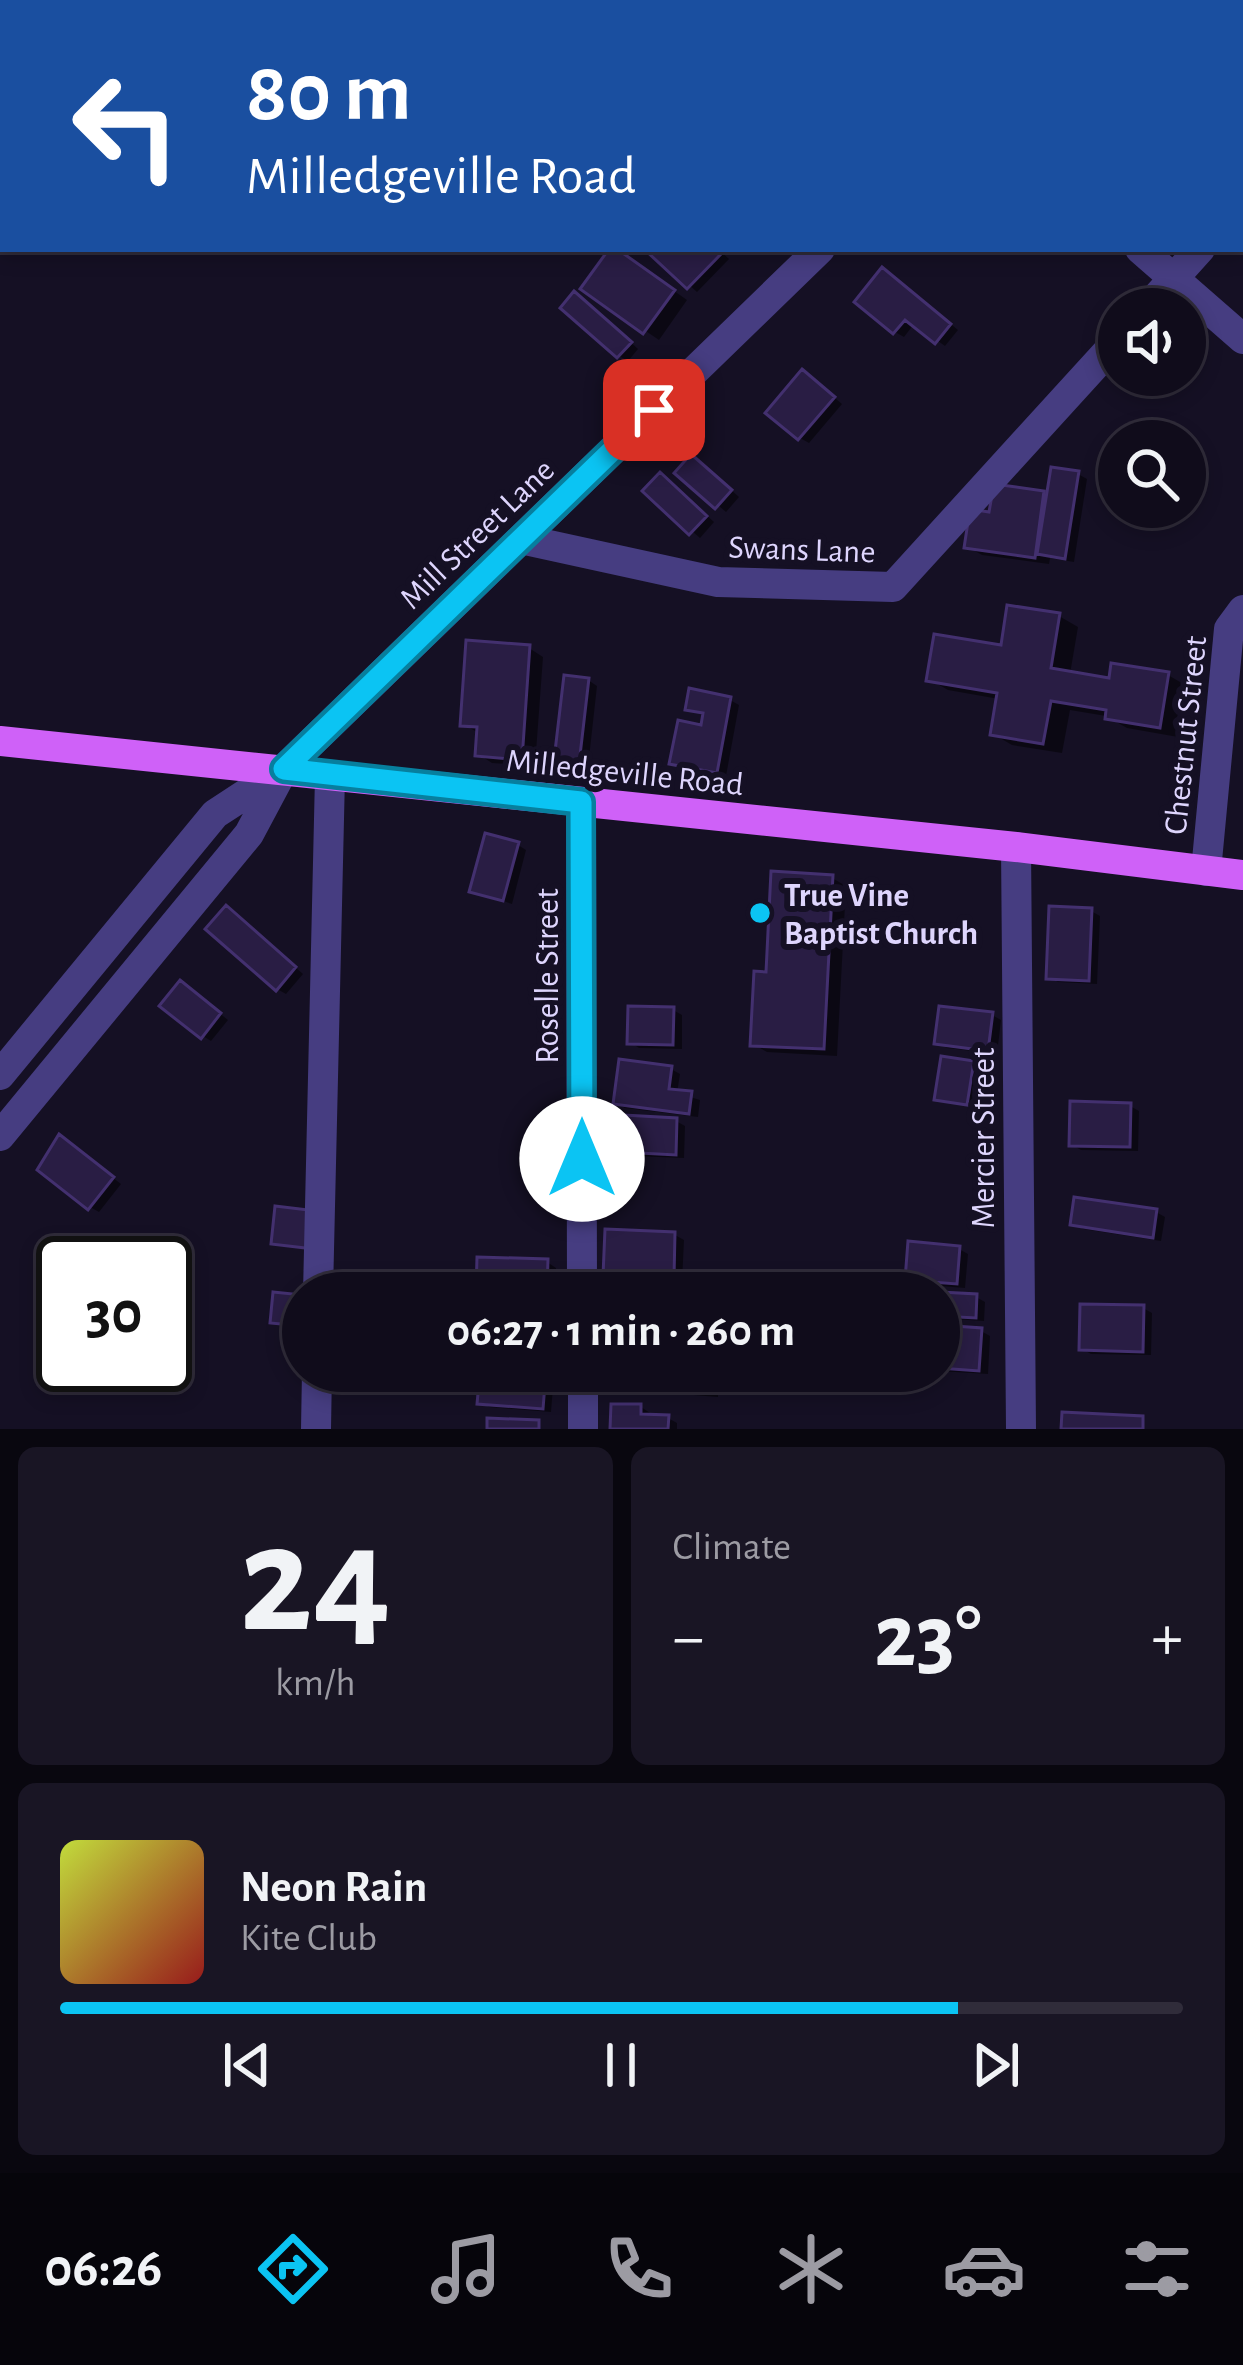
<!DOCTYPE html>
<html lang="en">
<head>
<meta charset="utf-8">
<style>
  :root { --surface:#100c1b; --page:#191524; --text:#f1f3f6; --muted:#9c9ba3; --line:#302c3a; --accent:#0bc4f3 }
  body { margin:0; font-family:"Alegreya Sans",sans-serif; background:var(--page); color:var(--text); height:100vh; display:flex; flex-direction:column; font-size:45px; white-space:nowrap }
  * { box-sizing:border-box; margin:0 }
  p { font-size:39px; color:var(--muted) }
  .icon { flex:none; width:66px; height:66px; fill:none; stroke:currentColor; stroke-width:2; stroke-linecap:round; stroke-linejoin:round }
  .map { position:relative; height:1429px; overflow:hidden }
  .sheet { display:flex; flex-direction:column; gap:18px; padding:18px; background:#09070f; flex:1 }
  .sheet>* { flex:none }
  .banner { position:absolute; left:0px; top:0px; width:1245px; height:252px; box-shadow:0 6px 18px #0003,0 0 0 3px var(--line); background:#1a4fa0; color:#fff; overflow:hidden }
  .tools { position:absolute; left:1098px; top:288px; display:grid; gap:24px }
  .tools a { display:grid; place-items:center; width:108px; height:108px; border-radius:50%; background:var(--surface); box-shadow:0 6px 18px #0003,0 0 0 3px var(--line); font-size:60px }
  .speed { position:absolute; left:36px; top:1236px; display:flex; gap:24px; font-size:60px; font-weight:700; text-align:center }
  .speed>* { display:grid; place-content:center; width:156px; height:156px; border-radius:50%; background:var(--surface); box-shadow:0 6px 18px #0003,0 0 0 3px var(--line); line-height:1 }
  .speed .limit { border:6px solid #111; border-radius:18px; background:#fff; color:#111 }
  .pin { position:absolute; display:grid; place-items:center; width:102px; height:102px; color:#fff; margin:-51px; border-radius:24px; box-shadow:0 6px 18px #0006 }
  .me { position:absolute; width:132px; margin:-66px; rotate:0deg; stroke-linejoin:round; filter:drop-shadow(0 0 9px #0008) }
  .turn { display:flex; align-items:center; gap:42px; height:252px; padding:0 48px; font-size:54px }
  .turn .icon { width:156px; height:156px; stroke-width:2.5 }
  .turn b { display:block; font-size:84px; line-height:102px }
  .big { font-size:90px; font-weight:700; line-height:1.1 }
  .sheet .card { flex:1; display:flex; flex-direction:column; justify-content:center; gap:18px; min-width:0; padding:0 42px; border-radius:18px; background:var(--page) }
  .sheet .dial { align-items:center; gap:0 }
  .dial b { font-size:156px; line-height:1 }
  .song { display:flex; align-items:center; gap:36px }
  .cover { width:144px; height:144px; border-radius:18px; background:linear-gradient(135deg,hsl(70 70% 55%),hsl(0 70% 35%)) }
  .played { height:12px; border-radius:6px; background:linear-gradient(90deg,var(--accent) 80%,var(--line) 80%) }
  .keys { display:flex; justify-content:space-around; direction:ltr }
  .heat { display:flex; justify-content:space-between; align-items:center; font-size:66px; direction:ltr }
  .sheet .tiles { flex:1; display:grid; gap:18px; grid-template-columns:1fr 1fr }
  .card:last-child { grid-column:span 2 }
  .trip { position:absolute; left:282px; top:1272px; width:678px; height:120px; border-radius:60px; background:var(--surface); box-shadow:0 6px 18px #0003,0 0 0 3px var(--line); font-weight:700; line-height:120px; text-align:center }
  .dock { display:flex; height:192px; justify-content:space-around; align-items:center; background:#06050b; color:var(--muted) }
  .dock .icon { width:84px; height:84px }
  .dock .selected { color:var(--accent) }
  .dock b { font-size:54px; color:var(--text) }
  .map>svg:first-child { display:block }
  .shadow { fill:#0007 }
  .building { fill:#291d44; stroke:#43306f; stroke-width:3 }
  .lines { fill:none; stroke-linecap:round; stroke-linejoin:round }
  .minor { stroke:#463d81; stroke-width:30 }
  .major { stroke:#cf61f8; stroke-width:30 }
  .route-casing { stroke:#077f9e; stroke-width:30 }
  .route { stroke:#0bc4f3; stroke-width:21 }
  .poi-dot { fill:#0bc4f3; stroke:#151024; stroke-width:4.5 }
  .labels { text-anchor:middle; stroke-width:12; stroke-linejoin:round; paint-order:stroke }
  .street-label { font-size:33px; fill:#ded5fd; stroke:#151024 }
  .poi-label { font-size:33px; font-weight:bold; fill:#ded5fd; stroke:#151024; text-anchor:start }
</style>
</head>
<body>
<div class="map">
<svg width="1243" height="1429" viewBox="0 0 1243 1429">
  <rect width="100%" height="100%" fill="#151024"/>
  <path class="shadow" d="M917,0H973L970,3Z
    M1184,0H1212L1215,3H1187Z
    M649,249H718L729,259L697,292Z
    M626,257L687,300L659,340L584,289Z
    M892,276L958,330L945,346L914,324L904,337L895,332Z
    M584,300L638,349L628,361L619,356Z
    M811,378L842,404L809,443L800,438Z
    M701,463L739,497L726,512L679,472Z
    M1078,474L1087,479L1074,562L1050,558L1049,564L982,555L968,547L992,515L1043,494L1049,497Z
    M669,481L714,522L700,538L646,491Z
    M1059,616L1078,627L1070,674L1111,682L1168,675L1187,686L1178,737L1127,728L1106,716L1070,710L1062,753L1012,745L993,734L999,699L948,690L929,679L1003,648Z
    M529,648L543,657L535,766L492,763L478,754L477,732L463,724Z
    M588,680L597,686L588,767L566,764L557,759Z
    M730,700L739,705L726,776L673,762L704,728L706,715L688,709Z
    M518,845L526,850L512,904L473,891Z
    M832,878L846,886L837,1056L767,1052L753,1044L769,976Z
    M1091,911L1100,916L1097,984L1058,982L1049,977Z
    M235,914L303,974L286,994L277,989Z
    M189,989L228,1020L211,1041L203,1036Z
    M673,1010L682,1015V1049L639,1048L630,1042Z
    M992,1015L1001,1020L997,1054L947,1048L938,1043Z
    M973,1064L982,1069L975,1108L938,1098Z
    M671,1069L680,1074L677,1093L700,1100L698,1117L625,1108L616,1103Z
    M1130,1106L1139,1111L1138,1151L1081,1150L1072,1145Z
    M676,1121L685,1126L684,1158L633,1156L624,1150Z
    M68,1143L121,1184L99,1212L90,1207Z
    M1156,1212L1165,1217L1161,1241L1083,1229L1074,1223Z
    M675,1235L684,1240L682,1282L615,1279L606,1274Z
    M959,1249L968,1254L965,1288L917,1284L908,1279Z
    M547,1262L556,1268L555,1293H479Z
    M939,1295L976,1297L985,1302L984,1321L939,1318Z
    M1143,1308L1152,1313L1151,1355L1091,1354L1082,1349Z
    M939,1328L981,1331L990,1336L988,1374L939,1371Z
    M483,1371L554,1374L551,1412L489,1407L480,1402Z
    M625,1371H708V1378L718,1385V1397L633,1390L624,1385Z
    M614,1407H641L650,1413L649,1417L668,1418L677,1423V1429H613Z"/>
  <path class="building" d="M609,249H617L675,290L643,334L580,289Z
    M644,249H718L722,253L687,289Z
    M882,267L951,324L935,344L905,320L893,334L854,302Z
    M574,291L632,342L617,358L560,308Z
    M802,369L835,397L798,440L765,413Z
    M691,454L732,490L715,509L674,473Z
    M1051,467L1079,471L1065,559L1037,554Z
    M660,472L707,516L689,535L642,491Z
    M994,484L1044,491L1035,558L964,548L970,509L989,512Z
    M1007,605L1060,613L1051,668L1109,678L1111,663L1169,672L1160,728L1105,719L1106,710L1051,701L1043,744L990,735L997,693L926,681L934,634L1001,645Z
    M466,640L530,645L522,760L475,756L477,727L460,726Z
    M564,675L589,678L579,764L554,760Z
    M689,688L731,697L717,773L669,764L678,720L701,725L703,713L685,710Z
    M485,833L519,842L503,901L469,892Z
    M771,871L833,875L824,1049L750,1046L754,971L766,972Z
    M226,905L296,967L276,991L205,929Z
    M1049,906L1092,908L1089,981L1046,979Z
    M180,980L221,1013L201,1039L159,1006Z
    M628,1006L674,1007L673,1045L627,1044Z
    M939,1006L993,1012L988,1051L934,1044Z
    M941,1056L974,1061L967,1105L934,1100Z
    M619,1059L672,1066L669,1089L692,1091L689,1114L613,1104Z
    M1070,1101L1131,1103L1130,1147L1069,1146Z
    M623,1115L677,1118L676,1155L621,1152Z
    M59,1134L114,1177L88,1210L37,1170Z
    M1074,1197L1157,1209L1153,1238L1070,1225Z
    M275,1206L317,1211L314,1249L271,1244Z
    M605,1229L675,1232L674,1278L603,1276Z
    M908,1241L960,1246L957,1284L905,1280Z
    M477,1257L548,1259L547,1293H476Z
    M921,1291L977,1294L976,1318L939,1316V1293Z
    M273,1292L303,1295V1326L270,1323Z
    M1080,1304L1144,1305L1143,1352L1079,1350Z
    M939,1325L982,1328L979,1371L939,1368Z
    M480,1371H546L543,1409L477,1404Z
    M622,1371H700L699,1375L710,1377L709,1393L621,1386Z
    M611,1404H641V1414L669,1415L668,1429H610Z
    M1062,1412L1143,1416V1429H1061Z
    M487,1418L539,1420V1429H487Z"/>
  <g class="lines">
    <path class="minor" d="M856,0L859,3
      M1057,3L1060,0
      M1242,201L1243,200
      M1140,249L1243,339
      M1146,309L1200,249
      M521,539L718,582L893,587L1119,339
      M581,802L582,1293
      M1016,847L1021,1429
      M1206,871L1229,629L1243,610
      M0,1075L215,814L284,769L820,249
      M0,1136L249,834L282,772
      M318,1293L330,776
      M583,1371V1429
      M316,1429L317,1371"/>
    <path class="major" d="M0,741L1016,847L1243,875"/>
  </g>
  <g class="lines">
    <defs>
      <path id="route" d="M582,1159L581,802L284,769L654,410"/>
    </defs>
    <use href="#route" class="route-casing"/>
    <use href="#route" class="route"/>
  </g>
  <circle class="poi-dot" cx="760" cy="913" r="12"/>
  <g class="labels">
    <g class="street-label">
      <text transform="translate(476 533) rotate(-44)" y="12">Mill Street Lane</text>
      <text transform="translate(802 548) rotate(2)" y="12">Swans Lane</text>
      <text transform="translate(1184 735) rotate(-84)" y="12">Chestnut Street</text>
      <text transform="translate(625 771) rotate(6)" y="12">Milledgeville Road</text>
      <text transform="translate(546 976) rotate(-90)" y="12">Roselle Street</text>
      <text transform="translate(982 1138) rotate(-90)" y="12">Mercier Street</text>
    </g>
    <g class="poi-label">
      <text x="784" y="906">True Vine<tspan x="784" dy="38">Baptist Church</tspan></text>
    </g>
  </g>
</svg>
<div class="tools">
<a><svg class="icon" aria-label="sound" viewBox="0 0 24 24"><path d="M4 9h4l5-4v14l-5-4H4zM17 9q2 3 0 6"/></svg></a>
<a><svg class="icon" aria-label="search" viewBox="0 0 24 24"><circle cx="10" cy="10" r="6"/><path d="M15 15l6 6"/></svg></a>
</div>
<div class="speed"><div class="limit">30</div></div>
<div class="pin" style="left:654px;top:410px;background:#d93025"><svg class="icon" aria-label="arrive" viewBox="0 0 24 24"><path d="M6 21V4h12l-3 4 3 4H6"/></svg></div>
<svg class="me" style="left:582px;top:1159px" viewBox="-20 -20 40 40"><circle r="19" fill="#fff"/><path d="M0-13L10 11 0 6-10 11z" fill="#0bc4f3"/></svg>
<div class="trip">06:27 · 1 min · 260 m</div>
<div class="banner">
<div class="turn"><svg class="icon" aria-label="left" viewBox="0 0 24 24"><path d="M17 20v-9H6M10 6l-5 5 5 5"/></svg><div><b>80 m</b>Milledgeville Road</div></div>
</div>
</div>
<section class="sheet">
<div class="tiles">
<div class="card dial"><b>24</b><p>km/h</p></div>
<div class="card"><p>Climate</p>
<div class="heat"><a>−</a><b class="big">23°</b><a>+</a></div>
</div>
<div class="card">
<div class="song"><i class="cover"></i><div><b>Neon Rain</b><p>Kite Club</p></div></div>
<div class="played"></div>
<div class="keys"><svg class="icon" aria-label="previous" viewBox="0 0 24 24"><path d="M18 5L8 12l10 7zM5 5v14"/></svg><svg class="icon" aria-label="pause" viewBox="0 0 24 24"><path d="M8 5v14M16 5v14"/></svg><svg class="icon" aria-label="next" viewBox="0 0 24 24"><path d="M6 5l10 7-10 7zM19 5v14"/></svg></div>
</div>
</div>
</section>
<nav class="dock">
<b>06:26</b>
<svg class="icon selected" aria-label="directions" viewBox="0 0 24 24"><path d="M12 3l9 9-9 9-9-9zM9 14v-3h6M13 9l2 2-2 2"/></svg>
<svg class="icon" aria-label="music" viewBox="0 0 24 24"><path d="M9 18V5l10-2v13"/><circle cx="6" cy="18" r="3"/><circle cx="16" cy="16" r="3"/></svg>
<svg class="icon" aria-label="phone" viewBox="0 0 24 24"><path d="M5 4h4l2 5-3 2q2 4 5 5l2-3 5 2v4C11 20 4 13 5 4z"/></svg>
<svg class="icon" aria-label="climate" viewBox="0 0 24 24"><path d="M12 3v18M4 7l16 10M4 17L20 7"/></svg>
<svg class="icon" aria-label="car" viewBox="0 0 24 24"><path d="M5 17H2v-5l4-1 3-4h7l3 4 3 1v5h-3M9 17h6M6 11h13"/><circle cx="7" cy="17" r="2"/><circle cx="17" cy="17" r="2"/></svg>
<svg class="icon" aria-label="filters" viewBox="0 0 24 24"><path d="M4 7h16M4 17h16"/><circle cx="9" cy="7" r="2"/><circle cx="15" cy="17" r="2"/></svg>
</nav>
</body>
</html>
